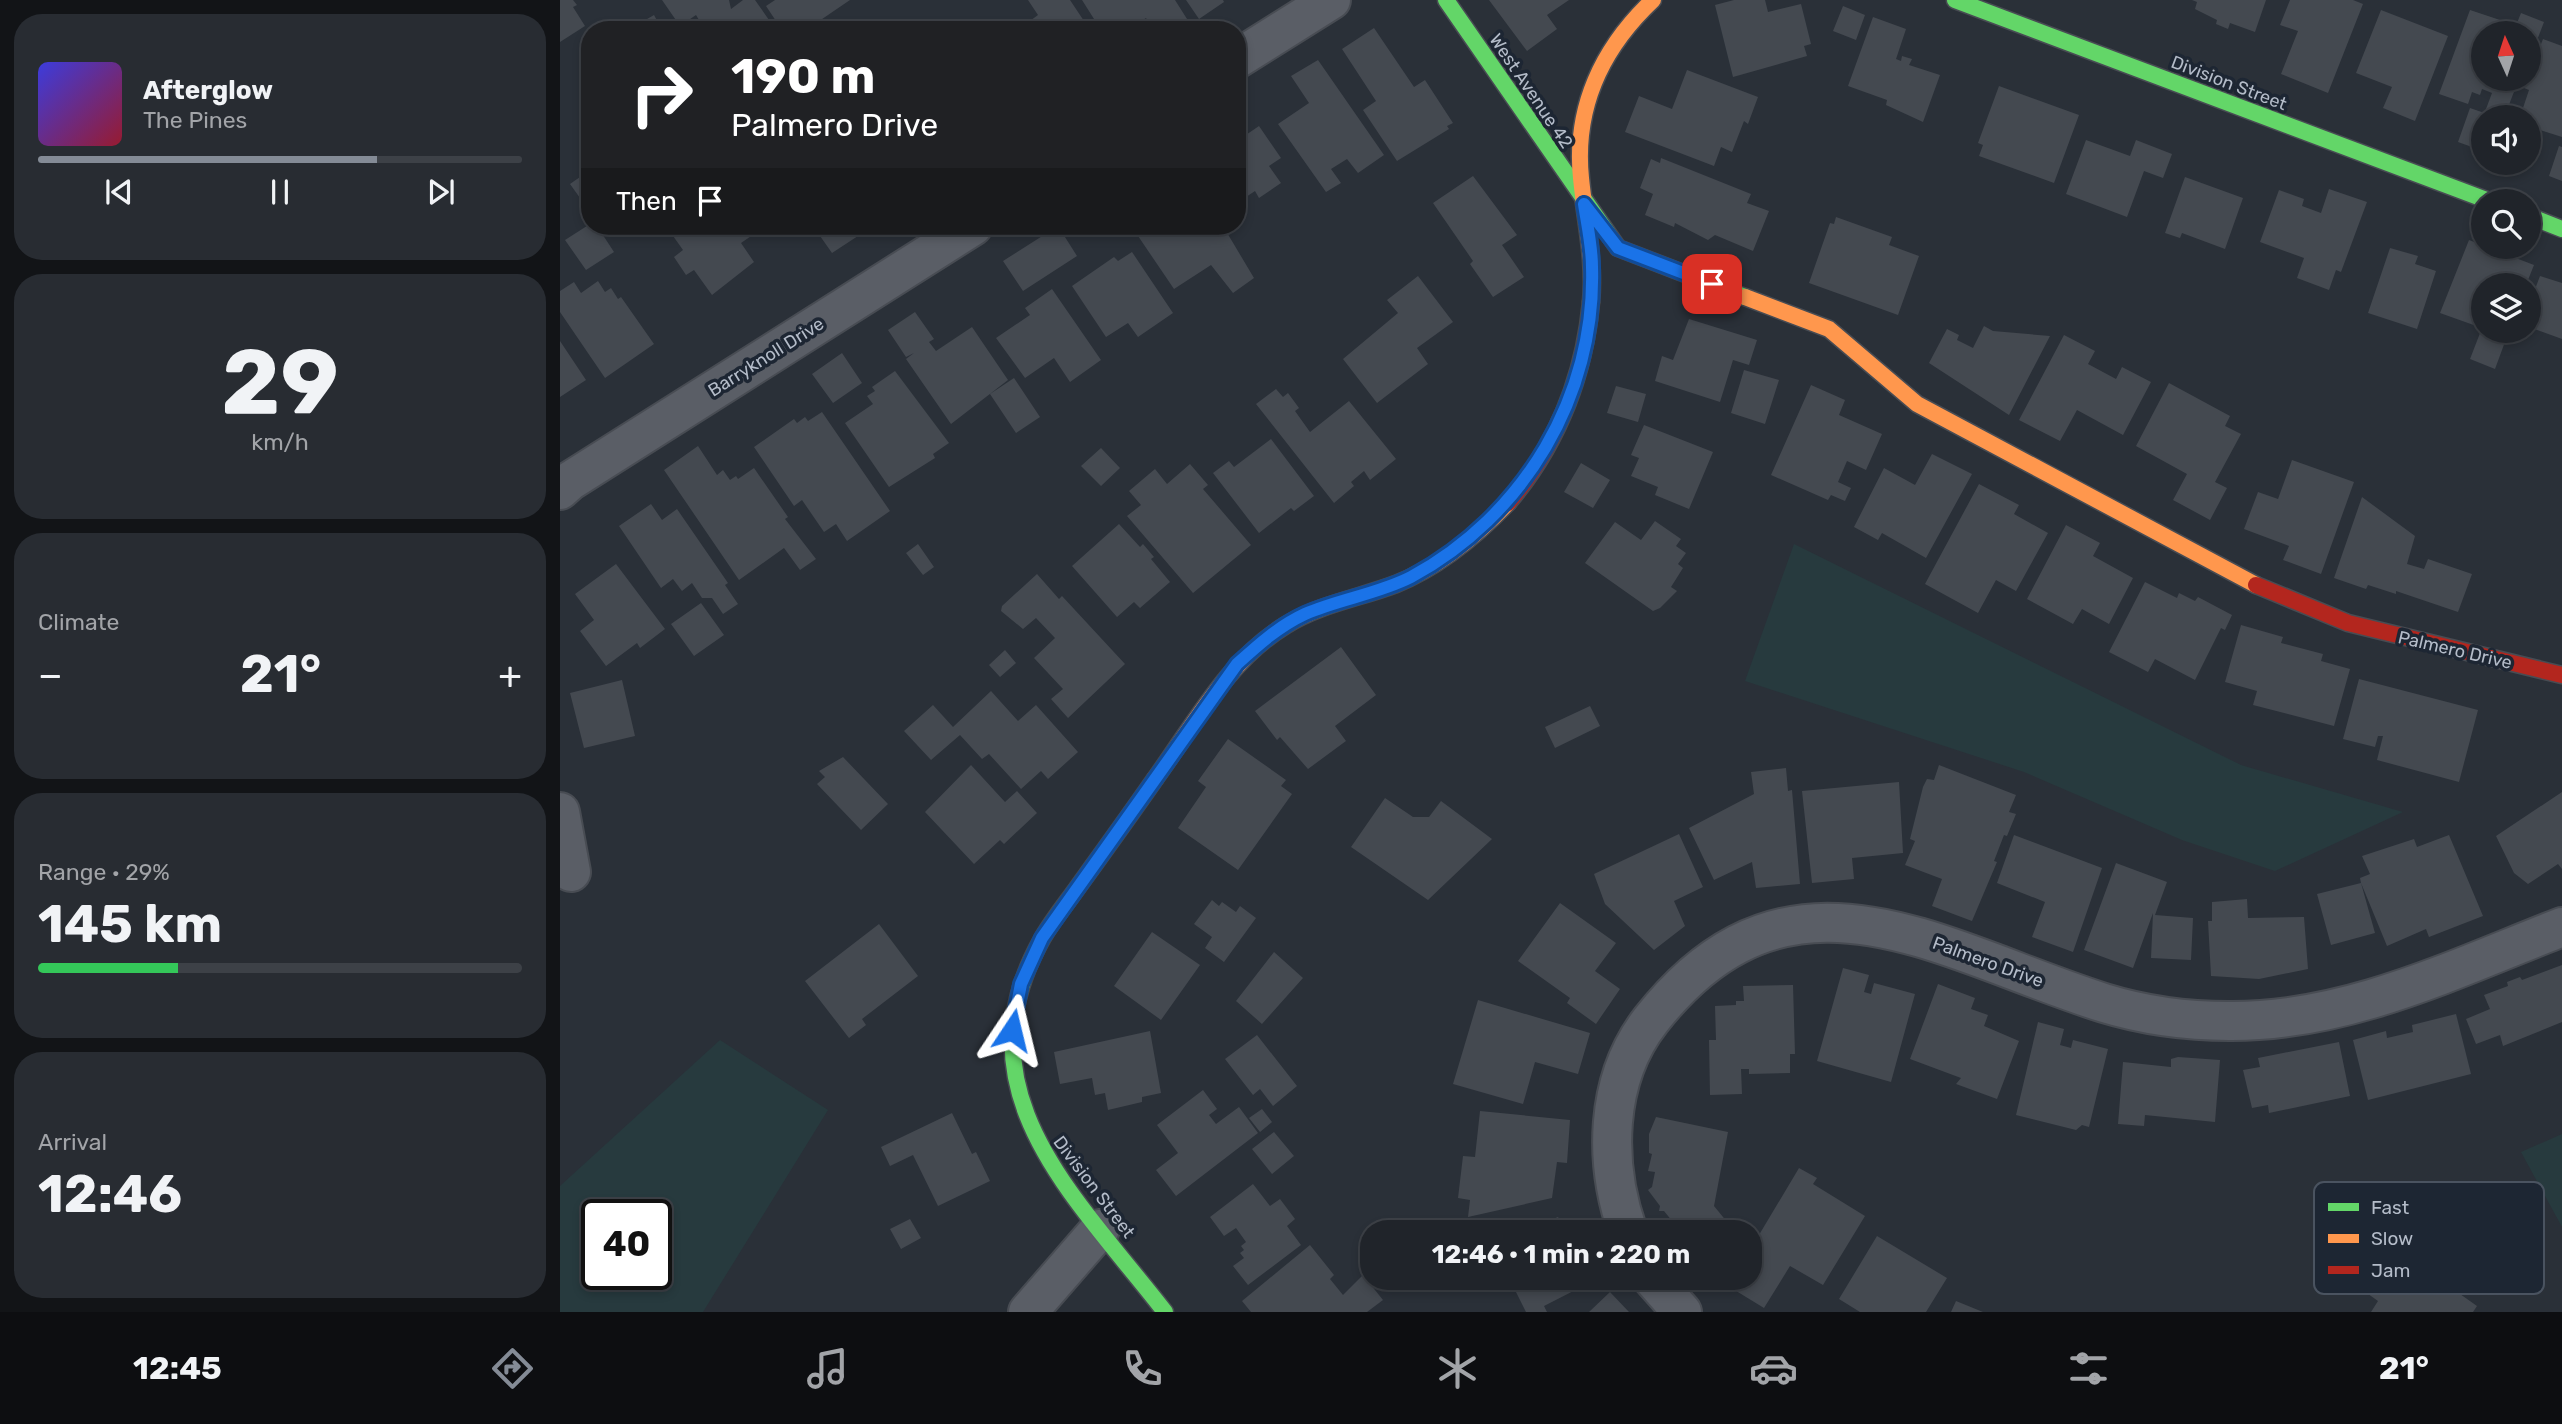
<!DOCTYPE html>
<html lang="en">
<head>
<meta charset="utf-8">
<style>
  :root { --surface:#20242a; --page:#282c32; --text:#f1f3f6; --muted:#a2a4a8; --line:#3d4147; --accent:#848b96 }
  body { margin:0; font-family:Rubik,sans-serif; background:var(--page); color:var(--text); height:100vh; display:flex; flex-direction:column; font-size:26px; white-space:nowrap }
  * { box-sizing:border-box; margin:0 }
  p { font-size:23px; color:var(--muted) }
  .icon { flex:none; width:38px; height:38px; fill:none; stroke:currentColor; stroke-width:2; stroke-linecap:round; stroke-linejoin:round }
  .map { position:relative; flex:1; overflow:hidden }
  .side { display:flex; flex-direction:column; gap:14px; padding:14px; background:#121417; width:560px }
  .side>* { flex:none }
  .hud { position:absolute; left:21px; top:21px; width:665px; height:214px; border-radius:28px; box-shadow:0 4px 10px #0003,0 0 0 2px var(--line); background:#202124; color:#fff; overflow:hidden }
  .needle { width:46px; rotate:357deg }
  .buttons { position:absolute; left:1911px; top:21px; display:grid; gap:14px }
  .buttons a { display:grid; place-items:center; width:70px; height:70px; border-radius:50%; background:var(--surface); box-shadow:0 4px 10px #0003,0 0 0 2px var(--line); font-size:35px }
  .speed { position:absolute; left:21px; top:1199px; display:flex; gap:14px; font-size:35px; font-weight:700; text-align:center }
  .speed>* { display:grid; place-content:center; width:91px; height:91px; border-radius:50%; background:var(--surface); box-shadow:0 4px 10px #0003,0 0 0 2px var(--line); line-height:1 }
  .speed .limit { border:4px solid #111; border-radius:10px; background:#fff; color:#111 }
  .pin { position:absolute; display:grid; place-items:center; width:60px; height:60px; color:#fff; margin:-30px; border-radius:14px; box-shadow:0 4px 10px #0006 }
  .me { position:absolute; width:77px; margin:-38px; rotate:10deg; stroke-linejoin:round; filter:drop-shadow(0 0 5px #0008) }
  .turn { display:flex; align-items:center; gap:24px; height:147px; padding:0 35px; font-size:32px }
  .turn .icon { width:91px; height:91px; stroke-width:2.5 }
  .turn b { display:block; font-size:49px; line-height:60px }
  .then { display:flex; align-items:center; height:66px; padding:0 35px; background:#0003; gap:14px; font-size:26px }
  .big { font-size:52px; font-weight:700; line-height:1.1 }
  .side .tile { flex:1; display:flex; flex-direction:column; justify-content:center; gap:10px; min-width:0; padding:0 24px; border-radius:28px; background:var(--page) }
  .side .dial { align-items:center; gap:0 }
  .dial b { font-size:91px; line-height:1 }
  .song { display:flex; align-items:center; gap:21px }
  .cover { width:84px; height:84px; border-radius:10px; background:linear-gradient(135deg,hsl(240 70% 55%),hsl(350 70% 35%)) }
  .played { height:7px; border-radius:4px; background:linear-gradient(90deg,var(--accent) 70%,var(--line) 70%) }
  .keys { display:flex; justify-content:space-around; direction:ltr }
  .heat { display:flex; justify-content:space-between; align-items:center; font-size:38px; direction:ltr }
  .charge { height:10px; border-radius:5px; background:linear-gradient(90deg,#34c759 29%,var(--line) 0) }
  .trip { position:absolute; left:800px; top:1220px; width:402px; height:70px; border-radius:28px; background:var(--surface); box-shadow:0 4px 10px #0003,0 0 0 2px var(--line); font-weight:700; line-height:70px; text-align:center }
  .tabs { display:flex; height:112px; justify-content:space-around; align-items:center; background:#0d0e11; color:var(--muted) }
  .tabs .icon { width:49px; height:49px }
  .tabs .current { color:var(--accent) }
  .tabs b { font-size:32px; color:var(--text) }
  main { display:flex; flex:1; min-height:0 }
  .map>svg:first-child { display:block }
  .green { fill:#273a3e; fill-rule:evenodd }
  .building { fill:#444950 }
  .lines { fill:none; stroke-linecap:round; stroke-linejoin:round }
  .street-casing { stroke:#484c53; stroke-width:42 }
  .fast-casing { stroke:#484c53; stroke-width:19 }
  .slow-casing { stroke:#484c53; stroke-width:19 }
  .jam-casing { stroke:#484c53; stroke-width:19 }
  .street { stroke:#5a5e66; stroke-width:38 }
  .fast { stroke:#63d668; stroke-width:16 }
  .slow { stroke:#ff974d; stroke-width:16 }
  .jam { stroke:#b3261e; stroke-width:16 }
  .route-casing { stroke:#114b97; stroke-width:18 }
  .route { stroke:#1a73e8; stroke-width:12 }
  .labels { text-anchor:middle; stroke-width:7; stroke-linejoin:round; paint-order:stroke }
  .street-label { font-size:18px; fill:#b4bcc9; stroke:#1d2633 }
  .key { fill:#1d2633; stroke:#4a5360; stroke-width:2 }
  .key-label { font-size:19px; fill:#b4bcc9 }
</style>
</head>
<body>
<main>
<section class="side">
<div class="tile">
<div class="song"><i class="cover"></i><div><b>Afterglow</b><p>The Pines</p></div></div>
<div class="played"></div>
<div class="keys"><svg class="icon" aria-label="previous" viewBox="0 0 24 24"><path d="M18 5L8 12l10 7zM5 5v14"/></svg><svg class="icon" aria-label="pause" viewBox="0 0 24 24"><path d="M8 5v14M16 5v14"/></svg><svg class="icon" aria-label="next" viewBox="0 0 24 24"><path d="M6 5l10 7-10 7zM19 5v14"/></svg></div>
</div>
<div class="tile dial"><b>29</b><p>km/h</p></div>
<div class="tile"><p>Climate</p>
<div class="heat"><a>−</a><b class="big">21°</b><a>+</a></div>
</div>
<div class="tile"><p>Range · 29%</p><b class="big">145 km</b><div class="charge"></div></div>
<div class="tile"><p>Arrival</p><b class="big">12:46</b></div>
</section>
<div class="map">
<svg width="2002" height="1312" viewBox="0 0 2002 1312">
  <rect width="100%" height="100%" fill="#2a3038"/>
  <path class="green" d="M1234,544L1681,765L1843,812L1715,871L1622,840L1464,772L1185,681Z
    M160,1040L268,1110L143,1312H0V1186ZM37,1214H96V1274H37Z
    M2002,1134V1227L1961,1152Z"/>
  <path class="building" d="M0,0H13L17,5L13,7L25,26L0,42Z
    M102,0H169L171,9L183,0H195L216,30H145L136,15L120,26Z
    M215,0H290L246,30H222L206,6Z
    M468,0H510L530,30H466L463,26L478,15Z
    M522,0H615L634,30H593L586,18L568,30H541Z
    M626,0H663L664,2L639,19Z
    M929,0H1009L987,15L997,29L967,51Z
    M1174,0H1205L1208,12L1241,4L1251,44L1244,46L1247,56L1173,77L1155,5Z
    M1632,0H1706L1695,32L1670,23L1668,29L1656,24L1657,20L1635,9L1637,2Z
    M1730,0H1793L1803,4L1768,93L1721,74L1738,31L1720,25Z
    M1283,6L1305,15L1296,40L1273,31Z
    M1821,10L1888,36L1855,121L1823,108L1832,87L1796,73Z
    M1910,10L1940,20L1935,33H1923V79H1959L1945,115L1926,109L1932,93L1922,89L1920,95L1912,92L1908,104L1879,94Z
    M1961,13L1984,22L1971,56L1969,33H1953Z
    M94,15L102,30H68Z
    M1313,17L1346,29L1336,59L1341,61L1342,56L1352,59L1349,65L1380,75L1363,122L1326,105L1327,100L1288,86Z
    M814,28L854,87L865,80L893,123L887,126L889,129L837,161L803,110L816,101L782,49Z
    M1983,39L2002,46V137L1977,129L1976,133L1969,130V117H1960L1969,90L1964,88Z
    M758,60L824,155L798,173L787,159L771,169L781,183L766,192L718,124L749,103L731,76Z
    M1127,70L1198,97L1188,124L1184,121L1172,152L1161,147L1154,166L1065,132L1079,96L1112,109Z
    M1439,86L1519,115L1494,183L1419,156L1423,145L1418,143Z
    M1910,108L1936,117H1923V151L1898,142Z
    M699,126L721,158L709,166L721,183L699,198L695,191L677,203V141Z
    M1526,140L1570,156L1576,140L1612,154L1603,178L1584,171L1567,217L1506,194Z
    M1999,146L2002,147V181L1989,176Z
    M1101,158L1191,194L1187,203L1209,211L1193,251L1155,235L1148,240L1115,223L1114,227L1085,215L1093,194L1080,188L1091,159L1100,163Z
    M30,170V212L10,184Z
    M913,176L957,235L942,245L964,277L933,297L910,264L913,261L873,203Z
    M1625,177L1683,198L1665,249L1622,233L1620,238L1605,233Z
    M1769,189L1807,202L1781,272L1776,270L1769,290L1737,278L1744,258L1700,242L1719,190L1744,199L1742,206L1761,213Z
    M1276,217L1332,237L1329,245L1359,256L1338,315L1249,283L1270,223L1274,224Z
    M30,224L37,226L54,252L26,270L5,240Z
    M106,226H145L149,232L157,226H206L181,243L194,262L152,295L134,270L126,275L114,257L123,250Z
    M253,226H295L301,234L272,253Z
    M498,226L517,256L463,291L443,261Z
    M586,226H663L694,278L673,293L651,265L614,289L576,233Z
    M1909,240L1974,265L1966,285H1923V331H1949L1935,369L1910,359L1922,328L1880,313Z
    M1830,248L1858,256L1855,264L1876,271L1857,329L1808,313Z
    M572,252L613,313L578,337L568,323L546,337L512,286L554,257L558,261Z
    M858,276L893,322L857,348L868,364L817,403L783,359L838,313L827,300Z
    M1980,276L2002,283V339L1969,327V305Z
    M38,281L45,292L51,288L58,299L61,297L94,344L45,378L0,312V291L14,282L21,293Z
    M492,289L541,360L510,382L494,358L465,378L436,338L470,315L465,308Z
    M355,312L374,339L369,342L376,351L412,327L448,380L391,424L346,359L354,353L346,357L328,330Z
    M1129,319L1197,340L1189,365L1173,360L1160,402L1095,381L1102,356L1113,360Z
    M1424,326L1433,331L1490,336L1449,415L1369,363L1387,329L1399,335L1397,340L1413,348Z
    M1504,335L1535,351L1528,364L1556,379L1562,367L1591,382L1563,435L1517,410L1500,441L1459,420Z
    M0,341L26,380L0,397Z
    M282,353L302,383L273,403L252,374Z
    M1184,370L1219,380L1205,424L1171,413Z
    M335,371L389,443L373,454L375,458L329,487L285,423L313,404L307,396L315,391L312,387Z
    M454,378L480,417L456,433L430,394Z
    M1609,383L1670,416L1665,426L1681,434L1655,482L1667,488L1650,520L1613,500L1627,474L1576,446Z
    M1251,385L1285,400L1279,415L1322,434L1306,470L1287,461L1278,482L1291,488L1285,501L1271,495L1268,500L1211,475Z
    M1056,386L1086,394L1078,422L1047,413Z
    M716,389L723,397L728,393L739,408L735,411L750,432L789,401L836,459L810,480L804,471L791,482L794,486L774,503L696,404Z
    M262,412L330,511L287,541L276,524L264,532L242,500L234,506L194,447L234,419L237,423L245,417L248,421Z
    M1084,425L1153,452L1129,509L1095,495L1098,487L1071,476L1079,458L1071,455Z
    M711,439L754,496L734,511L731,508L699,533L653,473L669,461L674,467Z
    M138,446L157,475L163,470L170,480L176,476L178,479L194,468L228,517L225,519L256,559L240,570L224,548L179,580L104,470Z
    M541,448L560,468L541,486L521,466Z
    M1372,454L1412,474L1366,558L1322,533L1318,540L1294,527L1324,468L1355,485Z
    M1732,460L1794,482L1761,574L1723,560L1729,546L1684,529L1698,492L1718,499Z
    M1021,463L1050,480L1033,508L1004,492Z
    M630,464L648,485L643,489L691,545L633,593L567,516L581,505L569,491L595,469L607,484Z
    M1419,484L1459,505L1454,514L1488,533L1456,591L1436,580L1418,613L1365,584Z
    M1802,497L1855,536L1847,564L1864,569L1868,559L1912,574L1898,612L1836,591V594L1808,585L1806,589L1774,578Z
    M91,504L102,520L117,509L168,583L165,585L178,604L163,614L152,598H142L132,583L122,591L113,579L101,588L59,526Z
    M1095,521L1121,539L1116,546L1126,553L1118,564L1123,568L1111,587L1117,591L1100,608L1093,611L1025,563L1055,522L1081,540Z
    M559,524L580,547L583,544L594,557L591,559L610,582L580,608L574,602L557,617L512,566Z
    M1506,525L1540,543L1533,556L1573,578L1549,624L1522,609L1513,624L1467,599Z
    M358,544L374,567L363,575L346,553Z
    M56,564L105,629L80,648L77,643L46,666L20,631L34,620L15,594Z
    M477,574L499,599L502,596L565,664L508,718L491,699L503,689L474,658L495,638L476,618L463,629L441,611L442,606Z
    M1585,582L1617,598L1619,593L1635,601L1638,597L1672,615L1665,630L1661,628L1635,680L1595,659L1588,672L1549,652Z
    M141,603L164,635L134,656L111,624Z
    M1681,625L1723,637L1721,643L1763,654L1761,661L1790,669L1774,726L1693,705L1697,691L1665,682Z
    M781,647L816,695L775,726L786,741L748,769L720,737L717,740L695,711Z
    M445,650L456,663L440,677L429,665Z
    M1799,679L1918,710L1899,782L1817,760L1823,736H1818L1815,747L1783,739Z
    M62,680L75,736L24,748L10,693Z
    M431,691L458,721L476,705L518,752L488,779L481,771L461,789L429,754L422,759L400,735L371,760L344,731L373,705L393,727Z
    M1030,706L1040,726L995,748L985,727Z
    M668,739L726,780L721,786L732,794L678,870L618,828L646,787L638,781Z
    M283,757L328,804L301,830L257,784L265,777L259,771Z
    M411,765L445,802L457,791L477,813L444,844L440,840L414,864L365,812Z
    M1379,765L1456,795L1449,812L1456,814L1447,836L1444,835L1434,861L1437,862L1412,921L1372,906L1382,879L1345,865L1355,841L1350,839L1363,787L1367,779L1374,780Z
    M1226,768L1228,791L1232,790L1240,884L1196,888L1192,862L1154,880L1129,828L1194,794L1191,772Z
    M1339,782L1343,853L1292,858L1294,879L1252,883L1242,791Z
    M2002,792V869L1998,864L1968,884L1954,873L1936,836Z
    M825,798L853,817H869L881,801L932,839L868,900L791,847Z
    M1119,834L1143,887L1114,901L1125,926L1094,950L1045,904L1034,874Z
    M1454,835L1542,868L1513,952L1472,937L1485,902L1437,883Z
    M1889,835L1923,916L1869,937L1866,929L1827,946L1801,883L1815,933L1771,945L1757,894L1801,883L1800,878L1810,874L1802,856L1854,839L1857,847Z
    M1556,863L1607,882L1595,915L1633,918L1631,960L1591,958L1593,913L1573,968L1524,950Z
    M1687,899L1688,918L1744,917L1748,969L1699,979L1651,976L1648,921H1652V902Z
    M652,900L659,906L662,902L676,912L680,906L696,918L664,962L645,948L652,937L634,924Z
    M1000,903L1056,943L1035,971L1060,989L1036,1024L1007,1003L1010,998L958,961Z
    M319,924L358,976L302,1019L306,1025L289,1038L245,981Z
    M592,932L640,965L601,1020L554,986Z
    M714,952L743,978L702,1024L676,1001Z
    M2002,965V1022L1943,1046L1940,1035L1916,1044L1906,1019L1930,1009L1924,995L1948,986L1947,982L1960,977L1962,980Z
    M1283,968L1309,975L1304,992L1311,994L1314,983L1355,994L1331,1082L1257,1061Z
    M1378,984L1415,998L1411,1009L1428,1015L1424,1026L1459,1041L1437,1099L1396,1084L1401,1078L1350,1059Z
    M1233,985L1235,1054H1230V1073L1189,1074V1069H1181L1182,1094L1150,1095L1149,1040H1156L1155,1006L1176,1005V1001H1184L1183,986Z
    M918,1000L1030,1033L1018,1074L975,1062L963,1104L893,1084Z
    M1896,1014L1911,1074L1808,1100L1793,1040L1826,1031L1827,1038L1853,1032L1852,1025Z
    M1478,1022L1504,1029L1500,1045L1511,1048L1513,1040L1548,1049L1529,1127L1522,1125L1516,1130L1456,1115Z
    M590,1031L601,1093L582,1097V1102L548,1110L545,1093L535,1095L532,1078L500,1084L494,1052Z
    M697,1035L737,1086L713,1106L700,1089L693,1095L665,1059Z
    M1779,1042L1790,1096L1709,1113L1708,1105L1692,1108L1683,1070L1700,1067L1698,1058Z
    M1618,1057L1660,1060L1655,1122L1585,1115L1584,1126L1558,1124L1563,1062L1611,1067V1059Z
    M643,1090L657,1109L649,1115L656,1124L679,1107L698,1133L616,1196L596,1170L618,1153L597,1125Z
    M702,1109L712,1122L700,1132L689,1118Z
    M920,1111L1010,1120L1007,1163L997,1162L992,1198L908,1217L910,1200L898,1198L903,1156L915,1157Z
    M392,1113L412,1154L416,1152L430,1181L378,1206L353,1155L330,1166L321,1147Z
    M1096,1117L1168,1132L1154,1206L1172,1228L1167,1232H1121L1104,1211H1099L1100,1206L1088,1190L1092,1187L1095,1172L1088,1171L1092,1154L1089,1153V1134Z
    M714,1132L734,1156L712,1174L692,1149Z
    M1239,1168L1257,1178L1253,1184L1305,1216L1263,1285L1230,1266L1204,1308L1168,1286L1173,1278H1190V1250Z
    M693,1184L710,1206L720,1199L735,1219L727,1226L741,1245L688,1285L673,1266L684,1258L680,1253L684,1250L681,1246L686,1242L676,1228L664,1236L650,1217Z
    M998,1217L1005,1230L1015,1224L1020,1232H961Z
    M350,1219L361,1238L341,1249L330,1229Z
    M1317,1236L1387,1278L1366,1312H1300L1279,1299Z
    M750,1245L774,1275L770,1279L783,1295L803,1275L823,1300L807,1312H691L682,1301Z
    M1866,1270L1917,1306L1913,1312H1811L1818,1301L1804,1291L1818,1272L1832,1282L1838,1274L1855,1286Z
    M960,1278H1031L1033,1281L984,1306L987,1312H966L951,1282Z
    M1050,1292L1069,1312H1029Z
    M1396,1301L1423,1312H1391Z"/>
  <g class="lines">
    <defs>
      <path id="street" d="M677,59L771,0
        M0,490L10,481L413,226
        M0,812L11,872
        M1068,1232C1044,1164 1044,1080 1091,1020C1229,844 1377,950 1544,1003C1583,1015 1628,1021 1669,1021C1787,1022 1894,969 2002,927
        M1092,1278L1122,1312
        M468,1312L540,1229"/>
      <path id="fast" d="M886,0L1058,248L1185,297
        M1395,0L1929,201
        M1969,216L2002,229
        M595,779C570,815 544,851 518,887C506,904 492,921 482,939C396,1092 517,1198 605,1312"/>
      <path id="slow" d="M1185,297L1269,329L1357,404L1696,585
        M1031,302C1035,260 1025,220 1021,178C1014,108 1042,48 1093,0
        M595,779C634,725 668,660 726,625C760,604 799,598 836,584C879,567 916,536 948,503"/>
      <path id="jam" d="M948,503C996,446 1024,377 1031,302
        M1696,585L1788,623L2002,675"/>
    </defs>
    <use href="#street" class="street-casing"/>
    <use href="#fast" class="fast-casing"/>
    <use href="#slow" class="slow-casing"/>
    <use href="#jam" class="jam-casing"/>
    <use href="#street" class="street"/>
    <use href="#fast" class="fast"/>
    <use href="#slow" class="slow"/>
    <use href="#jam" class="jam"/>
  </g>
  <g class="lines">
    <defs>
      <path id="route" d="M452,1030L461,984L482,938L677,664C698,645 719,626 745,614C779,599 818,594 851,577C964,516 1036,396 1032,267C1032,246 1027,224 1024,204L1058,248L1152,284"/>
    </defs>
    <use href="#route" class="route-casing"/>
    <use href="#route" class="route"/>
  </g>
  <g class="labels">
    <g class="street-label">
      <text transform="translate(1669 83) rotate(21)" y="6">Division Street</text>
      <text transform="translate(971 91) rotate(56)" y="6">West Avenue 42</text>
      <text transform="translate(206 357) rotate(-32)" y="6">Barryknoll Drive</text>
      <text transform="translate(1895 650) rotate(13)" y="6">Palmero Drive</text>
      <text transform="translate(1428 962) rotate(20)" y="6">Palmero Drive</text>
      <text transform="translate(534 1187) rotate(53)" y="6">Division Street</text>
    </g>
  </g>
  <rect x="1754" y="1182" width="230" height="112" rx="10" class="key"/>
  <rect x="1768" y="1203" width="31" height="8" fill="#63d668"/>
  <rect x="1768" y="1234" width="31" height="9" fill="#ff974d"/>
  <rect x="1768" y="1266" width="31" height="8" fill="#b3261e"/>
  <g class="key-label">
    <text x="1811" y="1214">Fast</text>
    <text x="1811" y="1245">Slow</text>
    <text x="1811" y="1277">Jam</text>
  </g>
</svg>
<div class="buttons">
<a><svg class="needle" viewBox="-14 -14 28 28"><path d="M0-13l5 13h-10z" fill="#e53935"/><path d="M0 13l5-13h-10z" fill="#a2a4a8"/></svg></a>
<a><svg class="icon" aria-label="sound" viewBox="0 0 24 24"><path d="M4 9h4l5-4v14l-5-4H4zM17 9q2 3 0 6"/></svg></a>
<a><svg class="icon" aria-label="search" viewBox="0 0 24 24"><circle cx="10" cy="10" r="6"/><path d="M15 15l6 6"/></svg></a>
<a><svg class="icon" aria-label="layers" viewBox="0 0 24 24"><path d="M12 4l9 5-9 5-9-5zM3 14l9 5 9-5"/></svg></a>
</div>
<div class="speed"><div class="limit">40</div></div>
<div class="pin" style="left:1152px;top:284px;background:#d93025"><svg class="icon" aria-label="arrive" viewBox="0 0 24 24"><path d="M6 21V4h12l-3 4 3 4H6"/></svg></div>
<svg class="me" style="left:452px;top:1030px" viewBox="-20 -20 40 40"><path d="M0-17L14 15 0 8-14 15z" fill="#1a73e8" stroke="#fff" stroke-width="4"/></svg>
<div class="trip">12:46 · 1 min · 220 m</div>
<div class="hud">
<div class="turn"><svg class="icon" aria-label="right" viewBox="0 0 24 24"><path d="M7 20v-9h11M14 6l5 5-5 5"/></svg><div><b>190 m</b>Palmero Drive</div></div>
<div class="then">Then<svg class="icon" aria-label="arrive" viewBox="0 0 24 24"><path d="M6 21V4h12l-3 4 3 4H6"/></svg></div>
</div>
</div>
</main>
<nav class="tabs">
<b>12:45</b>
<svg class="icon current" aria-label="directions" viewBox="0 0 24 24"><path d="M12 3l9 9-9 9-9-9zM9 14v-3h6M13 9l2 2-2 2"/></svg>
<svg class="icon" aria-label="music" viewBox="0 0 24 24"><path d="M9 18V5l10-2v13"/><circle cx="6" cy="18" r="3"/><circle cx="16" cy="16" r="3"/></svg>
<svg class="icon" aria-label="phone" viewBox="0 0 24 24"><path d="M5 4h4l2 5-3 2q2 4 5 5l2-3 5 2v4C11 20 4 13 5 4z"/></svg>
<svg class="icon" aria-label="climate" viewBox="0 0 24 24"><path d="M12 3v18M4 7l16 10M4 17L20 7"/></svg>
<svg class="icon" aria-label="car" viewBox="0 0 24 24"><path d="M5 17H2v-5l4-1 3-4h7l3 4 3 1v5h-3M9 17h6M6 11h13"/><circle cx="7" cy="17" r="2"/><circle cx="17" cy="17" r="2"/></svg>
<svg class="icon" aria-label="filters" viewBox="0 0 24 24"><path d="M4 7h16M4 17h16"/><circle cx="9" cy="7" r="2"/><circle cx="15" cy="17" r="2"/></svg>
<b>21°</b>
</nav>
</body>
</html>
